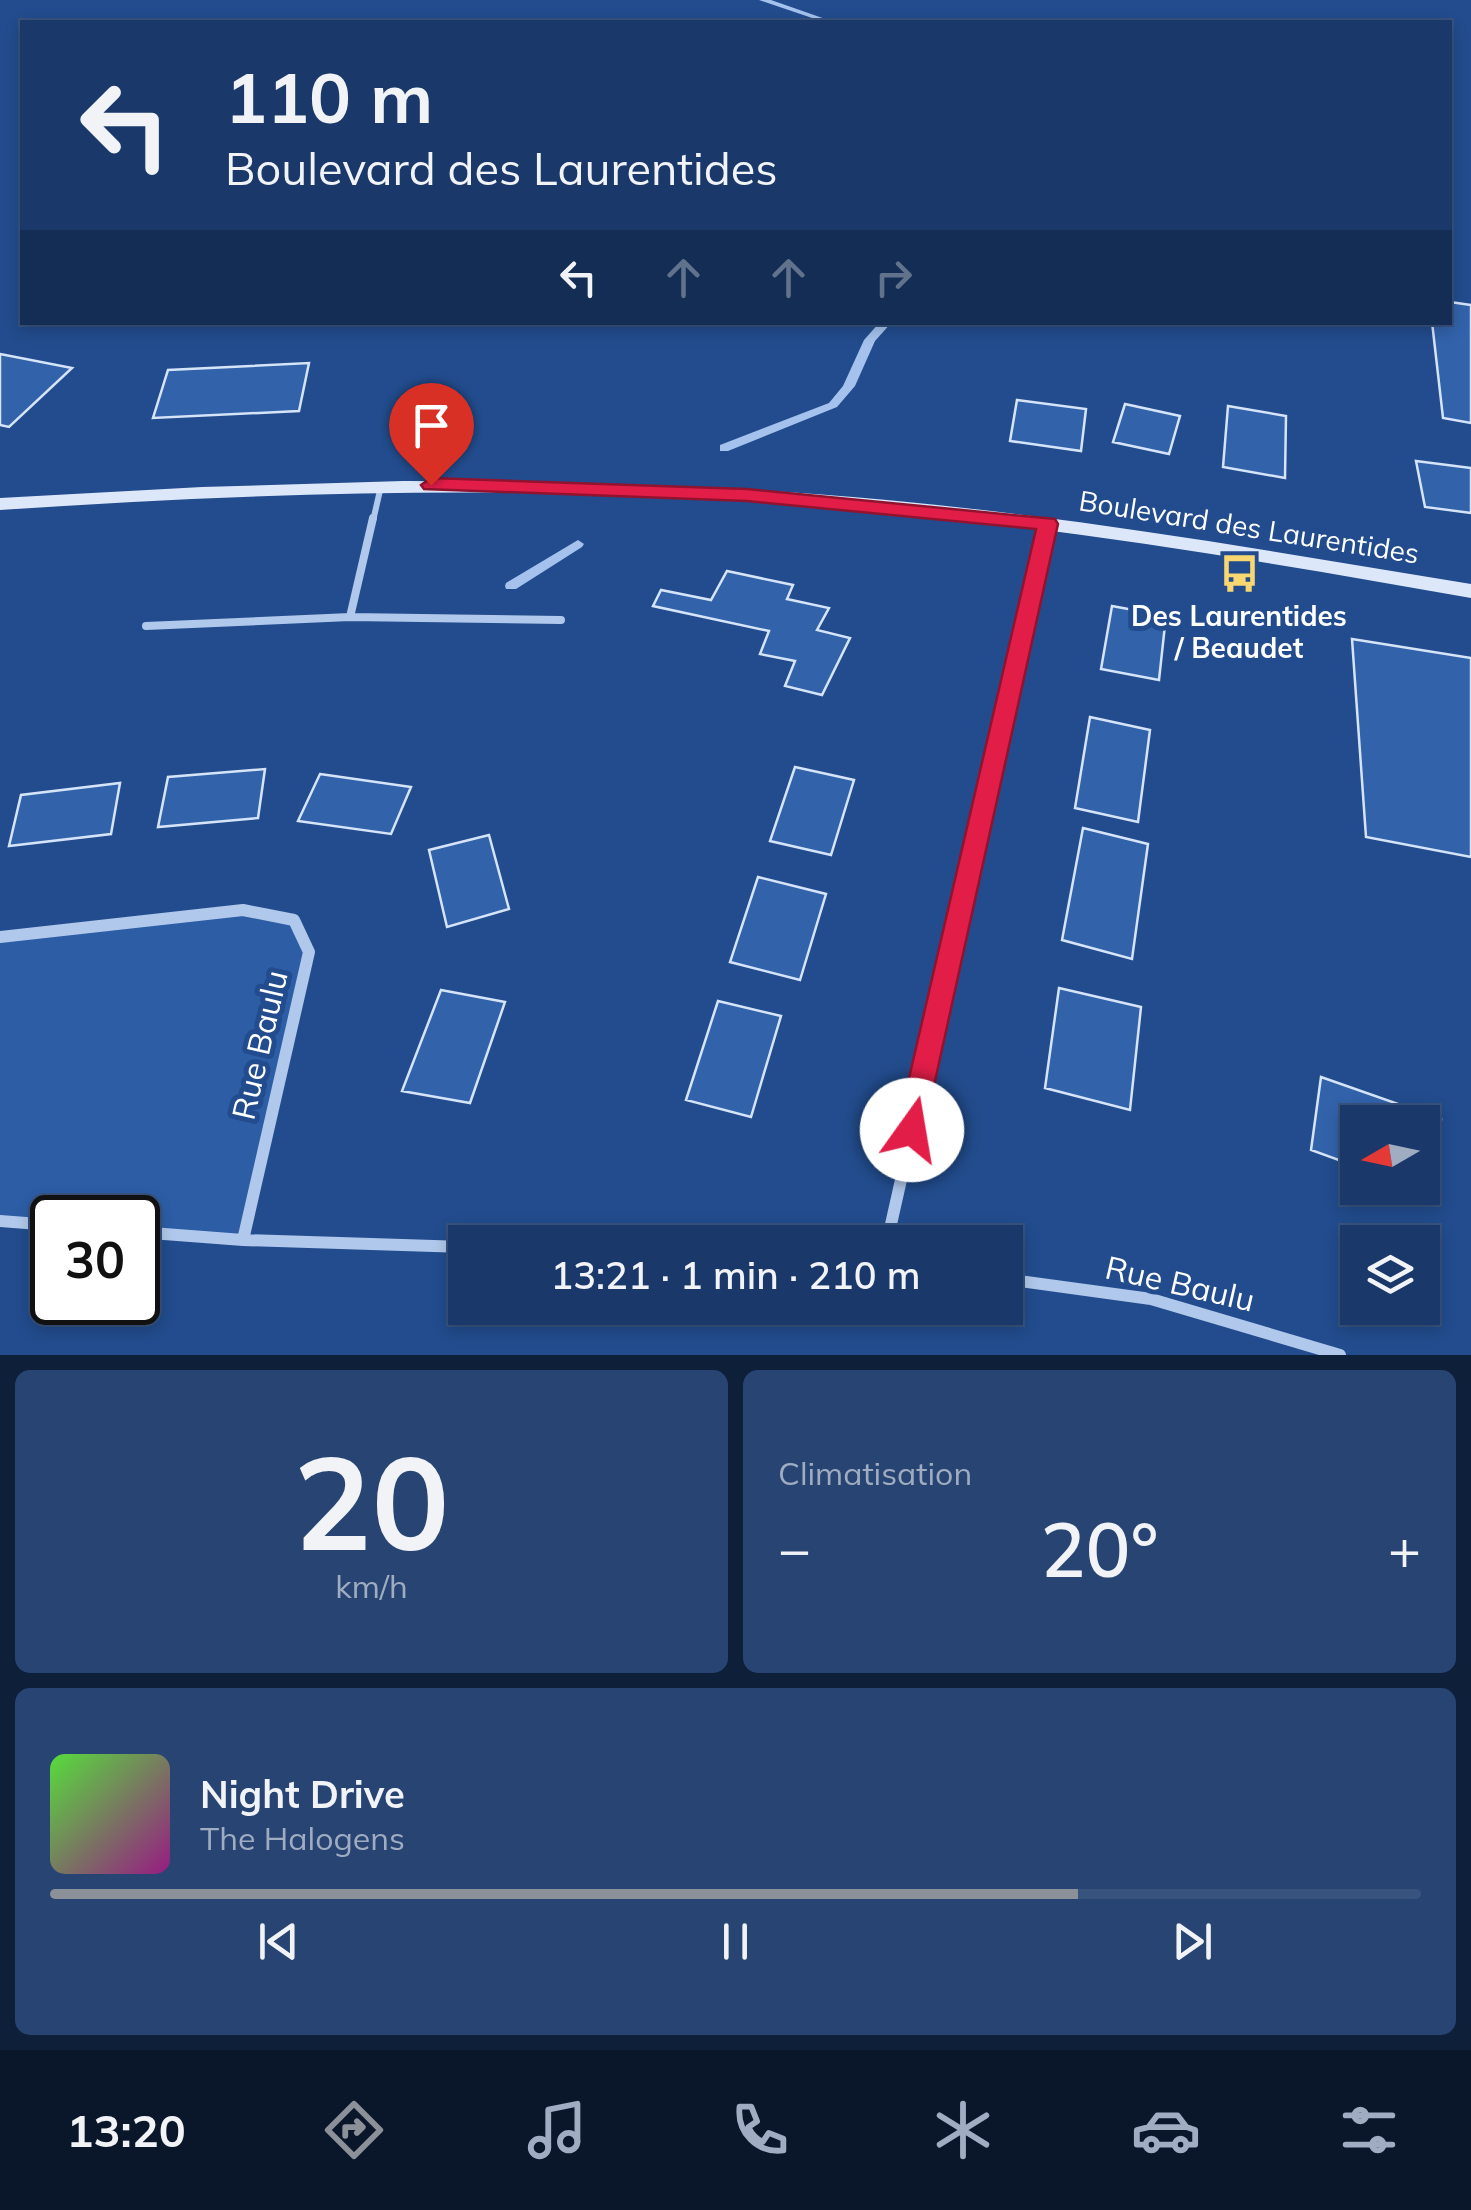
<!DOCTYPE html>
<html lang="fr">
<head>
<meta charset="utf-8">
<style>
  :root { --surface:#1a396a; --page:#274472; --text:#f1f3f6; --muted:#9facc1; --line:#38537e; --accent:#8c9099 }
  body { margin:0; font-family:Mulish,sans-serif; background:var(--page); color:var(--text); height:100vh; display:flex; flex-direction:column; font-size:38px; white-space:nowrap }
  * { box-sizing:border-box; margin:0 }
  p { font-size:32px; color:var(--muted) }
  .icon { flex:none; width:55px; height:55px; fill:none; stroke:currentColor; stroke-width:2; stroke-linecap:round; stroke-linejoin:round }
  .map { position:relative; height:1355px; overflow:hidden }
  .drawer { display:flex; flex-direction:column; gap:15px; padding:15px; background:#0e1f3a; flex:1 }
  .drawer>* { flex:none }
  .guide { position:absolute; left:20px; top:20px; width:1432px; height:305px; border-radius:0px; box-shadow:0 5px 15px #0003,0 0 0 2px var(--line); background:#1a396a; color:var(--text); overflow:hidden }
  .needle { width:65px; rotate:261deg }
  .controls { position:absolute; left:1340px; top:1105px; display:grid; gap:20px }
  .controls a { display:grid; place-items:center; width:100px; height:100px; border-radius:0px; background:var(--surface); box-shadow:0 5px 15px #0003,0 0 0 2px var(--line); font-size:50px }
  .speed { position:absolute; left:30px; top:1195px; display:flex; gap:20px; font-size:50px; font-weight:700; text-align:center }
  .speed>* { display:grid; place-content:center; width:130px; height:130px; border-radius:50%; background:var(--surface); box-shadow:0 5px 15px #0003,0 0 0 2px var(--line); line-height:1 }
  .speed .limit { border:5px solid #111; border-radius:15px; background:#fff; color:#111 }
  .pin { position:absolute; display:grid; place-items:center; width:85px; height:85px; color:#fff; margin:-102px -42px; border-radius:50% 50% 50% 0; rotate:-45deg; box-shadow:0 0 10px #0007 }
  .pin .icon { rotate:45deg }
  .me { position:absolute; width:110px; margin:-55px; rotate:13deg; stroke-linejoin:round; filter:drop-shadow(0 0 8px #0008) }
  .turn { display:flex; align-items:center; gap:35px; height:210px; padding:0 40px; font-size:45px }
  .turn .icon { width:130px; height:130px; stroke-width:2.5 }
  .turn b { display:block; font-size:70px; line-height:85px }
  .lanes { display:flex; align-items:center; height:95px; padding:0 40px; background:#0003; justify-content:center; gap:50px; direction:ltr }
  .lanes .off { opacity:.35 }
  .big { font-size:75px; font-weight:600; line-height:1.1 }
  .drawer .card { flex:1; display:flex; flex-direction:column; justify-content:center; gap:15px; min-width:0; padding:0 35px; border-radius:15px; background:var(--page) }
  .drawer .dial { align-items:center; gap:0 }
  .dial b { font-size:130px; line-height:1 }
  .song { display:flex; align-items:center; gap:30px }
  .cover { width:120px; height:120px; border-radius:15px; background:linear-gradient(135deg,hsl(110 70% 55%),hsl(310 70% 35%)) }
  .played { height:10px; border-radius:5px; background:linear-gradient(90deg,var(--accent) 75%,var(--line) 75%) }
  .keys { display:flex; justify-content:space-around; direction:ltr }
  .heat { display:flex; justify-content:space-between; align-items:center; font-size:55px; direction:ltr }
  .drawer .tiles { flex:1; display:grid; gap:15px; grid-template-columns:1fr 1fr }
  .card:last-child { grid-column:span 2 }
  .trip { position:absolute; left:448px; top:1225px; width:575px; height:100px; border-radius:0px; background:var(--surface); box-shadow:0 5px 15px #0003,0 0 0 2px var(--line); font-weight:600; line-height:100px; text-align:center }
  .dock { display:flex; height:160px; justify-content:space-around; align-items:center; background:#0a172a; color:var(--muted) }
  .dock .icon { width:70px; height:70px }
  .dock .current { color:var(--accent) }
  .dock b { font-size:45px; color:var(--text) }
  .map>svg:first-child { display:block }
  .green { fill:#2c5da5 }
  .lines { fill:none; stroke-linecap:round; stroke-linejoin:round }
  .stream { fill:#a4c2ed; fill-rule:evenodd }
  .building { fill:#3262aa; stroke:#d5e4f8; stroke-width:2.5 }
  .lane-far1 { stroke:#b0c8eb; stroke-width:6 }
  .lane { stroke:#b0c8eb; stroke-width:8 }
  .street-far1 { stroke:#b0c8eb; stroke-width:10 }
  .street { stroke:#b0c8eb; stroke-width:12 }
  .secondary { fill:#dce7f9; fill-rule:evenodd }
  .route { fill:#e11d48; stroke:#92132f; stroke-width:2.5 }
  .labels { text-anchor:middle; stroke-width:10; stroke-linejoin:round; paint-order:stroke }
  .street-label { font-size:28px; fill:#fff; stroke:#224c8d }
  .poi-label { font-size:28px; font-weight:bold; fill:#fff; stroke:#224c8d }
  .near-street-label { font-size:32px; fill:#fff; stroke:#224c8d }
</style>
</head>
<body>
<div class="map">
<svg width="1471" height="1355" viewBox="0 0 1471 1355">
  <rect width="100%" height="100%" fill="#224c8d"/>
  <path class="green" d="M243,910L294,920L309,952L243,1240L138,1232V1218H52V1225L0,1221V937Z"/>
  <g class="lines">
    <path class="stream" d="M759,0H771L834,22H824Z
      M880,322H892L875,341L855,386L837,407L728,451H720V445L829,403L843,386L864,340Z
      M578,540L584,544L582,547L516,589H506L505,586L506,583Z"/>
  </g>
  <path class="building" d="M1450,302L1471,305V423L1443,418L1432,322H1450Z
    M0,354L72,368L9,427L0,425Z
    M309,363L299,411L153,418L168,370Z
    M1017,400L1086,409L1081,451L1010,441Z
    M1125,404L1180,416L1169,454L1113,442Z
    M1228,406L1286,416L1285,478L1223,467Z
    M1416,461L1471,468V513L1425,507Z
    M727,571L793,585L787,599L829,608L817,630L850,638L822,695L785,686L795,661L760,654L769,631L653,606L661,590L711,600Z
    M1112,606L1166,616L1159,680L1101,669Z
    M1352,639L1471,658V857L1366,837Z
    M1090,717L1150,730L1138,822L1075,808Z
    M795,767L854,780L831,855L770,841Z
    M265,769L258,818L158,827L168,777Z
    M320,774L411,787L391,834L298,821Z
    M120,783L111,834L9,846L21,795Z
    M1083,828L1148,844L1132,959L1062,940Z
    M489,835L509,909L447,927L429,850Z
    M758,877L826,894L800,980L730,962Z
    M1059,988L1141,1007L1130,1110L1045,1088Z
    M441,990L505,1002L470,1103L402,1091Z
    M718,1001L781,1016L751,1117L686,1100Z
    M1321,1077L1441,1119L1434,1195L1414,1188H1422V1122H1358V1167L1311,1150Z"/>
  <g class="lines">
    <path class="lane-far1" d="M373,521L381,486"/>
    <path class="lane" d="M350,617L561,620
      M146,626L350,617L373,518"/>
    <path class="street-far1" d="M966,889L1048,524"/>
    <path class="street" d="M0,937L243,910L294,920L309,952L243,1240
      M0,1221L52,1225
      M138,1232L243,1240L465,1247
      M887,1242L967,887
      M1005,1279L1151,1299L1340,1355"/>
    <path class="secondary" d="M403,481C565,481 726,485 887,500C1083,518 1277,552 1471,584V598C1251,559 1030,522 806,505C538,484 269,492 0,510V498L202,487Z"/>
  </g>
  <path class="route" d="M431,478L747,489L1055,519L1058,524L922,1140L912,1144L902,1140L897,1130L1036,529L747,501L424,489L421,485Z"/>
  <defs>
    <symbol id="bus-bare" viewBox="-9 -9 18 18"><path d="M-5-6H5V4H4V6H2V4H-2V6H-4V4H-5ZM-3.5-4V0h7V-4ZM-3.5 1.2v1.5H-2V1.2ZM2 1.2v1.5H3.5V1.2Z" fill="#f8d772" stroke="#224c8d" stroke-width="2.5" paint-order="stroke"/></symbol>
  </defs>
  <g fill-rule="evenodd">
    <use href="#bus-bare" x="1212" y="546" width="55" height="55"/>
  </g>
  <g class="labels">
    <g class="street-label">
      <text transform="translate(1249 527) rotate(9)" y="10">Boulevard des Laurentides</text>
    </g>
    <g class="poi-label">
      <text x="1239" y="626">Des Laurentides<tspan x="1239" dy="32">/ Beaudet</tspan></text>
    </g>
    <g class="near-street-label">
      <text transform="translate(260 1045) rotate(-77)" y="11">Rue Baulu</text>
      <text transform="translate(1180 1284) rotate(13)" y="11">Rue Baulu</text>
    </g>
  </g>
</svg>
<div class="controls">
<a><svg class="needle" viewBox="-14 -14 28 28"><path d="M0-13l5 13h-10z" fill="#e53935"/><path d="M0 13l5-13h-10z" fill="#9facc1"/></svg></a>
<a><svg class="icon" aria-label="layers" viewBox="0 0 24 24"><path d="M12 4l9 5-9 5-9-5zM3 14l9 5 9-5"/></svg></a>
</div>
<div class="speed"><div class="limit">30</div></div>
<div class="pin" style="left:431px;top:485px;background:#d93025"><svg class="icon" aria-label="arrive" viewBox="0 0 24 24"><path d="M6 21V4h12l-3 4 3 4H6"/></svg></div>
<svg class="me" style="left:912px;top:1130px" viewBox="-20 -20 40 40"><circle r="19" fill="#fff"/><path d="M0-13L10 11 0 6-10 11z" fill="#e11d48"/></svg>
<div class="trip">13:21 · 1 min · 210 m</div>
<div class="guide">
<div class="turn"><svg class="icon" aria-label="left" viewBox="0 0 24 24"><path d="M17 20v-9H6M10 6l-5 5 5 5"/></svg><div><b>110 m</b>Boulevard des Laurentides</div></div>
<div class="lanes"><svg class="icon" aria-label="left" viewBox="0 0 24 24"><path d="M17 20v-9H6M10 6l-5 5 5 5"/></svg><svg class="icon off" aria-label="ahead" viewBox="0 0 24 24"><path d="M12 20V5M6 11l6-6 6 6"/></svg><svg class="icon off" aria-label="ahead" viewBox="0 0 24 24"><path d="M12 20V5M6 11l6-6 6 6"/></svg><svg class="icon off" aria-label="right" viewBox="0 0 24 24"><path d="M7 20v-9h11M14 6l5 5-5 5"/></svg></div>
</div>
</div>
<section class="drawer">
<div class="tiles">
<div class="card dial"><b>20</b><p>km/h</p></div>
<div class="card"><p>Climatisation</p>
<div class="heat"><a>−</a><b class="big">20°</b><a>+</a></div>
</div>
<div class="card">
<div class="song"><i class="cover"></i><div><b>Night Drive</b><p>The Halogens</p></div></div>
<div class="played"></div>
<div class="keys"><svg class="icon" aria-label="previous" viewBox="0 0 24 24"><path d="M18 5L8 12l10 7zM5 5v14"/></svg><svg class="icon" aria-label="pause" viewBox="0 0 24 24"><path d="M8 5v14M16 5v14"/></svg><svg class="icon" aria-label="next" viewBox="0 0 24 24"><path d="M6 5l10 7-10 7zM19 5v14"/></svg></div>
</div>
</div>
</section>
<nav class="dock">
<b>13:20</b>
<svg class="icon current" aria-label="directions" viewBox="0 0 24 24"><path d="M12 3l9 9-9 9-9-9zM9 14v-3h6M13 9l2 2-2 2"/></svg>
<svg class="icon" aria-label="music" viewBox="0 0 24 24"><path d="M9 18V5l10-2v13"/><circle cx="6" cy="18" r="3"/><circle cx="16" cy="16" r="3"/></svg>
<svg class="icon" aria-label="phone" viewBox="0 0 24 24"><path d="M5 4h4l2 5-3 2q2 4 5 5l2-3 5 2v4C11 20 4 13 5 4z"/></svg>
<svg class="icon" aria-label="climate" viewBox="0 0 24 24"><path d="M12 3v18M4 7l16 10M4 17L20 7"/></svg>
<svg class="icon" aria-label="car" viewBox="0 0 24 24"><path d="M5 17H2v-5l4-1 3-4h7l3 4 3 1v5h-3M9 17h6M6 11h13"/><circle cx="7" cy="17" r="2"/><circle cx="17" cy="17" r="2"/></svg>
<svg class="icon" aria-label="filters" viewBox="0 0 24 24"><path d="M4 7h16M4 17h16"/><circle cx="9" cy="7" r="2"/><circle cx="15" cy="17" r="2"/></svg>
</nav>
</body>
</html>
